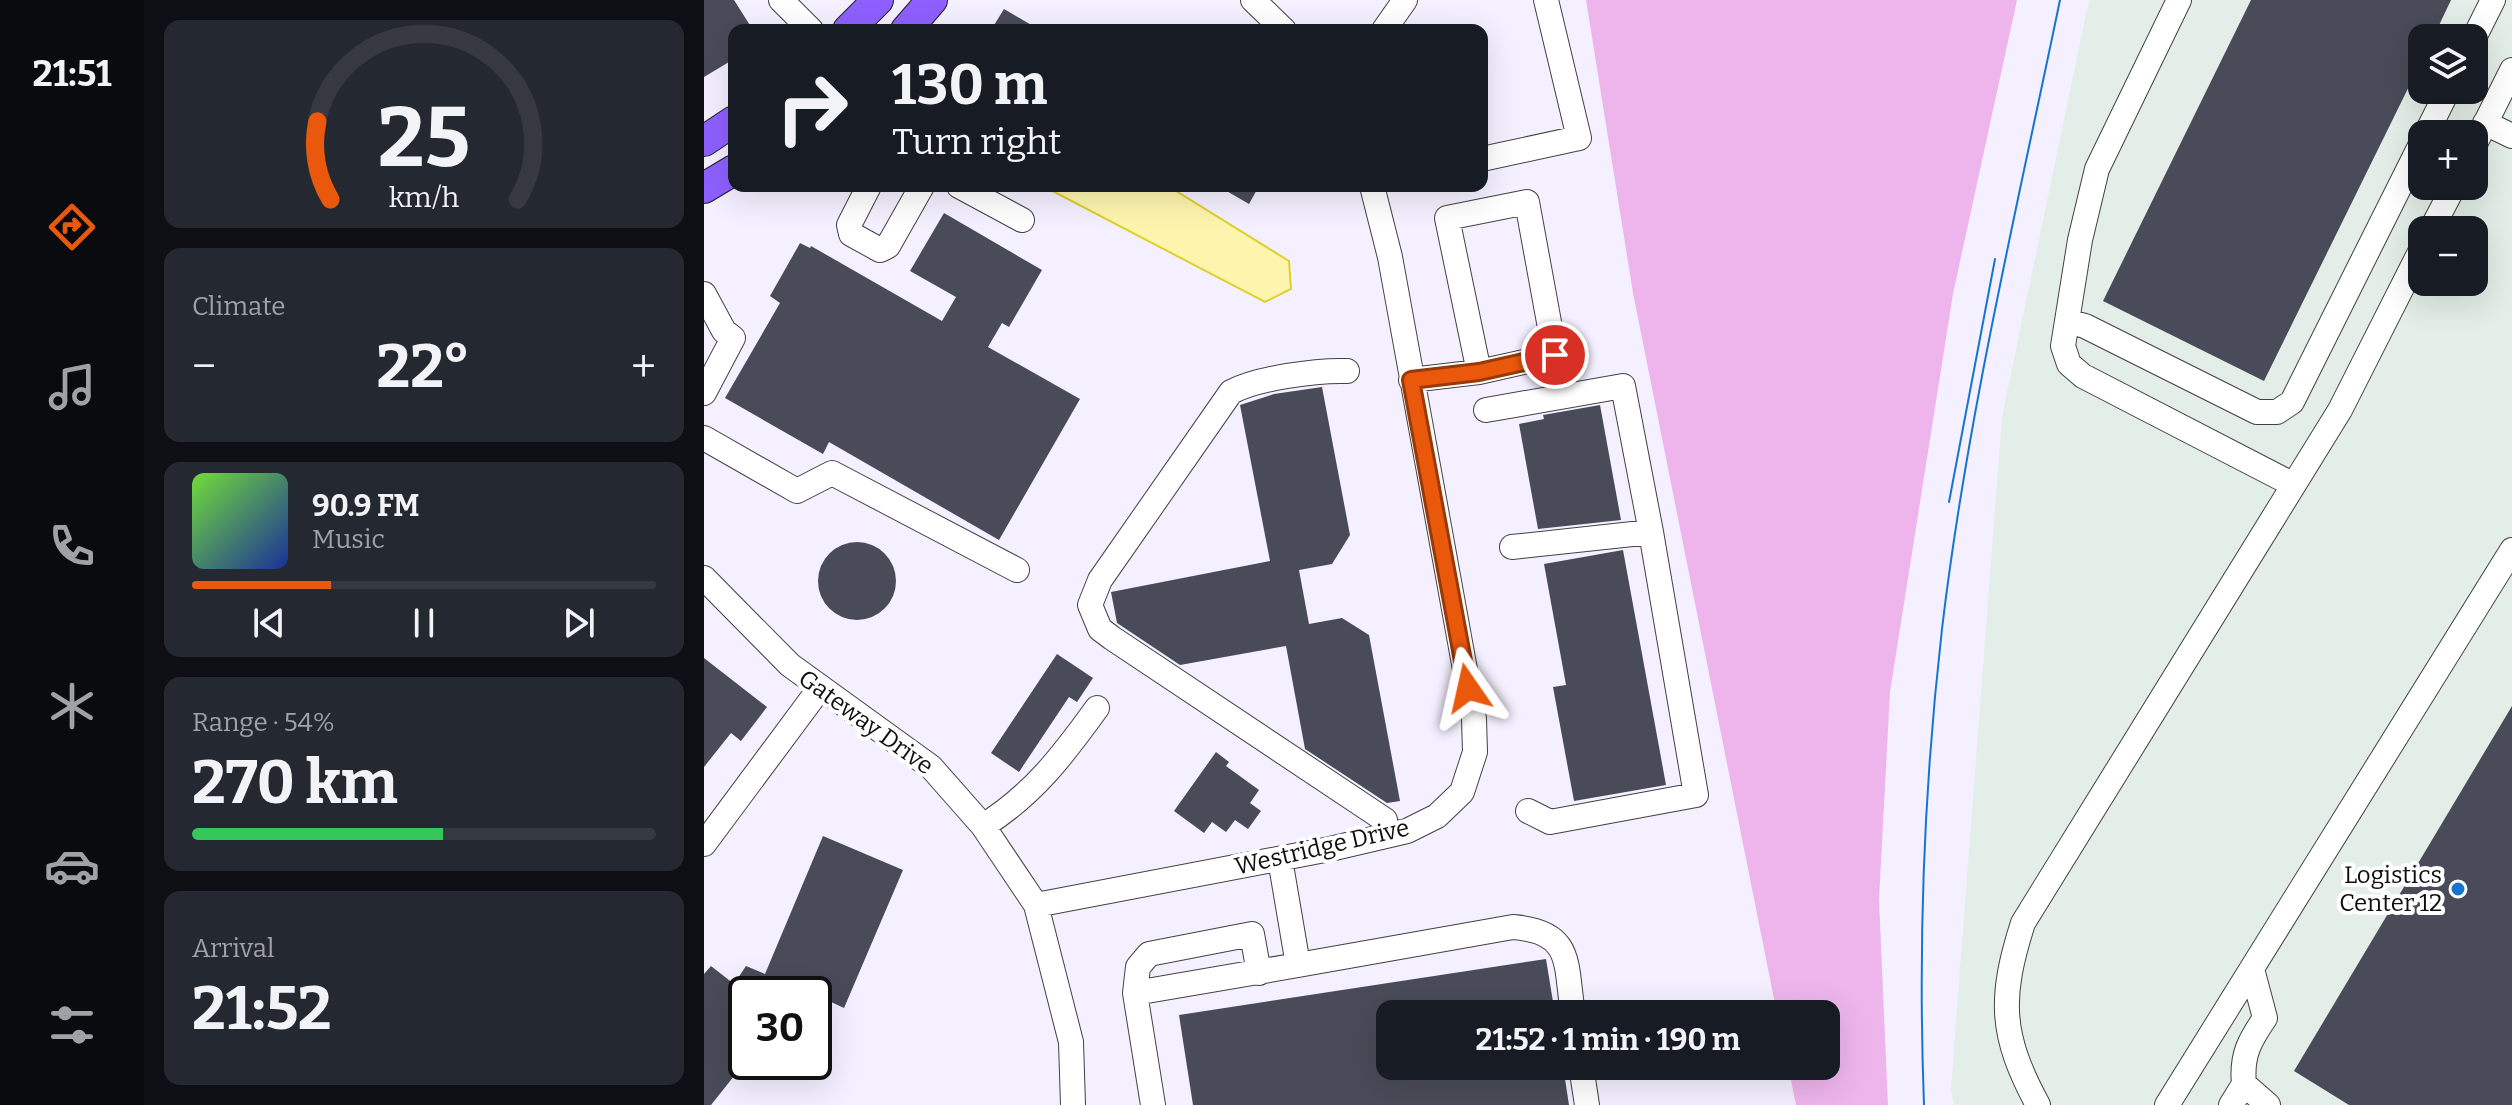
<!DOCTYPE html>
<html lang="en">
<head>
<meta charset="utf-8">
<style>
  :root { --surface:#171b24; --page:#242831; --text:#f1f3f6; --muted:#9ea1a6; --line:#363941; --accent:#ea580c }
  body { margin:0; font-family:Bitter,serif; background:var(--page); color:var(--text); height:100vh; display:flex; flex-direction:column; font-size:30px; white-space:nowrap }
  * { box-sizing:border-box; margin:0 }
  p { font-size:26px; color:var(--muted) }
  .icon { flex:none; width:44px; height:44px; fill:none; stroke:currentColor; stroke-width:2; stroke-linecap:round; stroke-linejoin:round }
  .map { position:relative; flex:1; overflow:hidden }
  .side { display:flex; flex-direction:column; gap:20px; padding:20px; background:#0d0f14; width:560px }
  .side>* { flex:none }
  .guide { position:absolute; left:24px; top:24px; width:760px; height:168px; border-radius:16px; box-shadow:0 8px 32px #0002; background:#171b24; color:var(--text); overflow:hidden }
  .buttons { position:absolute; left:1704px; top:24px; display:grid; gap:16px }
  .buttons a { display:grid; place-items:center; width:80px; height:80px; border-radius:16px; background:var(--surface); box-shadow:0 8px 32px #0002; font-size:40px }
  .speed { position:absolute; left:24px; top:976px; display:flex; gap:16px; font-size:40px; font-weight:700; text-align:center }
  .speed>* { display:grid; place-content:center; width:104px; height:104px; border-radius:50%; background:var(--surface); box-shadow:0 8px 32px #0002; line-height:1 }
  .speed .limit { border:4px solid #111; border-radius:12px; background:#fff; color:#111 }
  .pin { position:absolute; display:grid; place-items:center; width:68px; height:68px; color:#fff; margin:-34px; border:4px solid #fff; border-radius:50%; box-shadow:0 2px 8px #0007 }
  .me { position:absolute; width:88px; margin:-44px; rotate:349deg; stroke-linejoin:round; filter:drop-shadow(0 0 6px #0008) }
  .turn { display:flex; align-items:center; gap:28px; height:168px; padding:0 32px; font-size:36px }
  .turn .icon { width:104px; height:104px; stroke-width:2.5 }
  .turn b { display:block; font-size:56px; line-height:68px }
  .big { font-size:60px; font-weight:700; line-height:1.1 }
  .side .card { flex:1; display:flex; flex-direction:column; justify-content:center; gap:12px; min-width:0; padding:0 28px; border-radius:16px; background:var(--page) }
  .side .dial { align-items:center; gap:0 }
  .dial svg { height:208px; overflow:visible; fill:none; stroke:var(--line); stroke-width:7; stroke-linecap:round; text-anchor:middle }
  .dial text { fill:var(--text); stroke:none }
  .song { display:flex; align-items:center; gap:24px }
  .cover { width:96px; height:96px; border-radius:12px; background:linear-gradient(135deg,hsl(100 70% 55%),hsl(230 70% 35%)) }
  .played { height:8px; border-radius:4px; background:linear-gradient(90deg,var(--accent) 30%,var(--line) 30%) }
  .keys { display:flex; justify-content:space-around; direction:ltr }
  .heat { display:flex; justify-content:space-between; align-items:center; font-size:44px; direction:ltr }
  .charge { height:12px; border-radius:6px; background:linear-gradient(90deg,#34c759 54%,var(--line) 0) }
  .trip { position:absolute; left:672px; top:1000px; width:464px; height:80px; border-radius:16px; background:var(--surface); box-shadow:0 8px 32px #0002; font-weight:700; line-height:80px; text-align:center }
  main { display:flex; flex:1; min-height:0 }
  .tabs { display:flex; flex-direction:column; width:144px; justify-content:space-around; align-items:center; background:#090b0e; color:var(--muted) }
  .tabs .icon { width:56px; height:56px }
  .tabs .on { color:var(--accent) }
  .tabs b { font-size:36px; color:var(--text) }
  .map>svg:first-child { display:block }
  .industrial { fill:#e2eee7; fill-rule:evenodd }
  .green { fill:#eeb5ed }
  .water { fill:#fdf5ae; stroke:#dcd02d; stroke-width:2 }
  .building { fill:#494b58 }
  .lines { fill:none; stroke-linecap:round; stroke-linejoin:round }
  .minor-casing { stroke:#414141; stroke-width:26 }
  .major-casing { stroke:#1f1f1f; stroke-width:32 }
  .minor { stroke:#fff; stroke-width:24 }
  .major { stroke:#8e60ff; stroke-width:30 }
  .tram { stroke:#1775ce; stroke-width:2 }
  .route-casing { stroke:#983908; stroke-width:20 }
  .route { stroke:#ea580c; stroke-width:14 }
  .poi-dot { fill:#1775ce; stroke:#fff; stroke-width:3 }
  .labels { text-anchor:middle; stroke-width:8; stroke-linejoin:round; paint-order:stroke }
  .street-label { font-size:24px; fill:#0e0e0e; stroke:#fff }
  .poi-label { font-size:24px; fill:#0e0e0e; stroke:#fff; text-anchor:end }
</style>
</head>
<body>
<main>
<nav class="tabs">
<b>21:51</b>
<svg class="icon on" aria-label="directions" viewBox="0 0 24 24"><path d="M12 3l9 9-9 9-9-9zM9 14v-3h6M13 9l2 2-2 2"/></svg>
<svg class="icon" aria-label="music" viewBox="0 0 24 24"><path d="M9 18V5l10-2v13"/><circle cx="6" cy="18" r="3"/><circle cx="16" cy="16" r="3"/></svg>
<svg class="icon" aria-label="phone" viewBox="0 0 24 24"><path d="M5 4h4l2 5-3 2q2 4 5 5l2-3 5 2v4C11 20 4 13 5 4z"/></svg>
<svg class="icon" aria-label="climate" viewBox="0 0 24 24"><path d="M12 3v18M4 7l16 10M4 17L20 7"/></svg>
<svg class="icon" aria-label="car" viewBox="0 0 24 24"><path d="M5 17H2v-5l4-1 3-4h7l3 4 3 1v5h-3M9 17h6M6 11h13"/><circle cx="7" cy="17" r="2"/><circle cx="17" cy="17" r="2"/></svg>
<svg class="icon" aria-label="filters" viewBox="0 0 24 24"><path d="M4 7h16M4 17h16"/><circle cx="9" cy="7" r="2"/><circle cx="15" cy="17" r="2"/></svg>
</nav>
<section class="side">
<div class="card dial"><svg viewBox="0 0 100 80">
<path d="M14 69A42 42 0 1 1 86 69"/>
<path d="M14 69A42 42 0 0 1 9 39" stroke="#ea580c"/>
<text x="50" y="56" font-size="32" font-weight="700">25</text>
<text x="50" y="72" font-size="11">km/h</text>
</svg></div>
<div class="card"><p>Climate</p>
<div class="heat"><a>−</a><b class="big">22°</b><a>+</a></div>
</div>
<div class="card">
<div class="song"><i class="cover"></i><div><b>90.9 FM</b><p>Music</p></div></div>
<div class="played"></div>
<div class="keys"><svg class="icon" aria-label="previous" viewBox="0 0 24 24"><path d="M18 5L8 12l10 7zM5 5v14"/></svg><svg class="icon" aria-label="pause" viewBox="0 0 24 24"><path d="M8 5v14M16 5v14"/></svg><svg class="icon" aria-label="next" viewBox="0 0 24 24"><path d="M6 5l10 7-10 7zM19 5v14"/></svg></div>
</div>
<div class="card"><p>Range · 54%</p><b class="big">270 km</b><div class="charge"></div></div>
<div class="card"><p>Arrival</p><b class="big">21:52</b></div>
</section>
<div class="map">
<svg width="1808" height="1105" viewBox="0 0 1808 1105">
  <rect width="100%" height="100%" fill="#f5f0ff"/>
  <path class="industrial" d="M1385,0H1808V1105H1250L1247,1089L1298,417ZM1718,38H1770V90H1718ZM1718,134H1770V186H1718ZM1718,230H1770V282H1718Z"/>
  <path class="green" d="M882,0H1313L1249,294L1186,692L1175,900L1184,1105H1092L1084,1066H1122V1014H1073L929,293Z"/>
  <path class="water" d="M339,186H464L585,261L587,289L561,302Z"/>
  <path class="building" d="M0,0H30L49,30H30V59L0,77Z
    M1547,0H1747L1729,38H1718V60L1560,381L1399,301Z
    M300,9L336,30H287Z
    M514,186H555L545,204Z
    M240,213L338,270L305,327L298,323L284,347L376,399L295,540L125,442L119,454L21,398L76,303L66,296L96,243L106,248L107,246L238,321L252,297L206,271Z
    M618,387L646,535L628,564L595,570L605,624L638,618L665,635L696,801L683,803L601,749L582,646L476,665L413,623L407,592L566,561L536,405L570,394Z
    M896,405L917,520L834,529L815,424L840,419L839,415Z
    M114 581a39 39 0 1 1 78 0a39 39 0 1 1-78 0Z
    M919,550L962,785L870,801L849,687L862,685L840,564Z
    M353,654L389,678L373,702L365,697L315,772L287,753Z
    M0,658L63,707L37,741L27,733L0,767Z
    M1808,706V1105H1645L1590,1071Z
    M512,752L525,762L522,766L555,790L546,803L557,811L544,829L531,820L522,832L508,822L500,833L470,811Z
    M119,836L199,870L140,1008L110,994H42V1061L7,1105H0V974L7,966L30,984L42,966L61,974Z
    M842,959L851,1014H686V1066H859L865,1105H489L475,1015Z"/>
  <g class="lines">
    <defs>
      <path id="minor" d="M77,0L107,30
        M549,0L580,30
        M1475,0L1393,169L1376,240L1359,346L1365,364L1379,376L1588,484
        M680,30L701,0
        M1770,38L1789,0
        M1781,123L1808,136
        M1722,134L1744,90
        M1770,146L1808,70
        M778,159L875,138L842,0
        M165,186L145,225L147,234L176,250L184,246L218,186
        M255,186L318,220
        M1727,230L1750,186
        M0,294L20,331L29,338L0,393
        M1363,321L1381,326L1553,412H1573L1588,402L1718,142
        M643,371C613,370 553,378 527,392L396,580L386,605L396,629L408,638L681,820L684,835
        M707,380L775,372L851,355L823,202L743,218L775,372
        M782,410L919,386L947,532
        M0,438L93,491L128,473L313,570
        M808,547L947,532L992,795L846,822L824,811
        M0,578L86,665L227,767L279,826L332,905L367,1042L369,1105
        M279,826C329,795 359,755 393,708
        M0,844L116,688
        M576,859L594,965L809,927C870,932 861,963 869,1014
        M332,905L626,849L703,831L733,816L758,792L771,752L770,719L686,257L668,186
        M1548,969L1561,1018C1546,1040 1537,1055 1540,1084L1564,1105
        M431,993L434,967L445,954L548,934L555,973
        M877,1066L883,1105
        M449,1105L431,993L594,965
        M1334,1105C1296,1035 1295,998 1319,923L1636,410L1718,248
        M1463,1105L1808,550
        M1527,1105L1540,1084"/>
      <path id="major" d="M144,30L174,0
        M202,30L228,0
        M0,141L30,121
        M0,188L30,170"/>
    </defs>
    <use href="#minor" class="minor-casing"/>
    <use href="#major" class="major-casing"/>
    <use href="#minor" class="minor"/>
    <use href="#major" class="major"/>
    <path class="tram" d="M1245,502L1291,259
      M1220,1105C1214,947 1220,786 1238,629C1263,418 1313,208 1356,0"/>
  </g>
  <g class="lines">
    <defs>
      <path id="route" d="M764,688L707,380L775,372L851,355"/>
    </defs>
    <use href="#route" class="route-casing"/>
    <use href="#route" class="route"/>
  </g>
  <circle class="poi-dot" cx="1754" cy="889" r="8"/>
  <g class="labels">
    <g class="street-label">
      <text transform="translate(162 722) rotate(36)" y="8">Gateway Drive</text>
      <text transform="translate(618 847) rotate(-13)" y="8">Westridge Drive</text>
    </g>
    <g class="poi-label">
      <text x="1738" y="883">Logistics<tspan x="1738" dy="28">Center 12</tspan></text>
    </g>
  </g>
</svg>
<div class="buttons">
<a><svg class="icon" aria-label="layers" viewBox="0 0 24 24"><path d="M12 4l9 5-9 5-9-5zM3 14l9 5 9-5"/></svg></a>
<a>+</a>
<a>−</a>
</div>
<div class="speed"><div class="limit">30</div></div>
<div class="pin" style="left:851px;top:355px;background:#d93025"><svg class="icon" aria-label="arrive" viewBox="0 0 24 24"><path d="M6 21V4h12l-3 4 3 4H6"/></svg></div>
<svg class="me" style="left:764px;top:688px" viewBox="-20 -20 40 40"><path d="M0-17L14 15 0 8-14 15z" fill="#ea580c" stroke="#fff" stroke-width="4"/></svg>
<div class="trip">21:52 · 1 min · 190 m</div>
<div class="guide">
<div class="turn"><svg class="icon" aria-label="right" viewBox="0 0 24 24"><path d="M7 20v-9h11M14 6l5 5-5 5"/></svg><div><b>130 m</b>Turn right</div></div>
</div>
</div>
</main>
</body>
</html>
